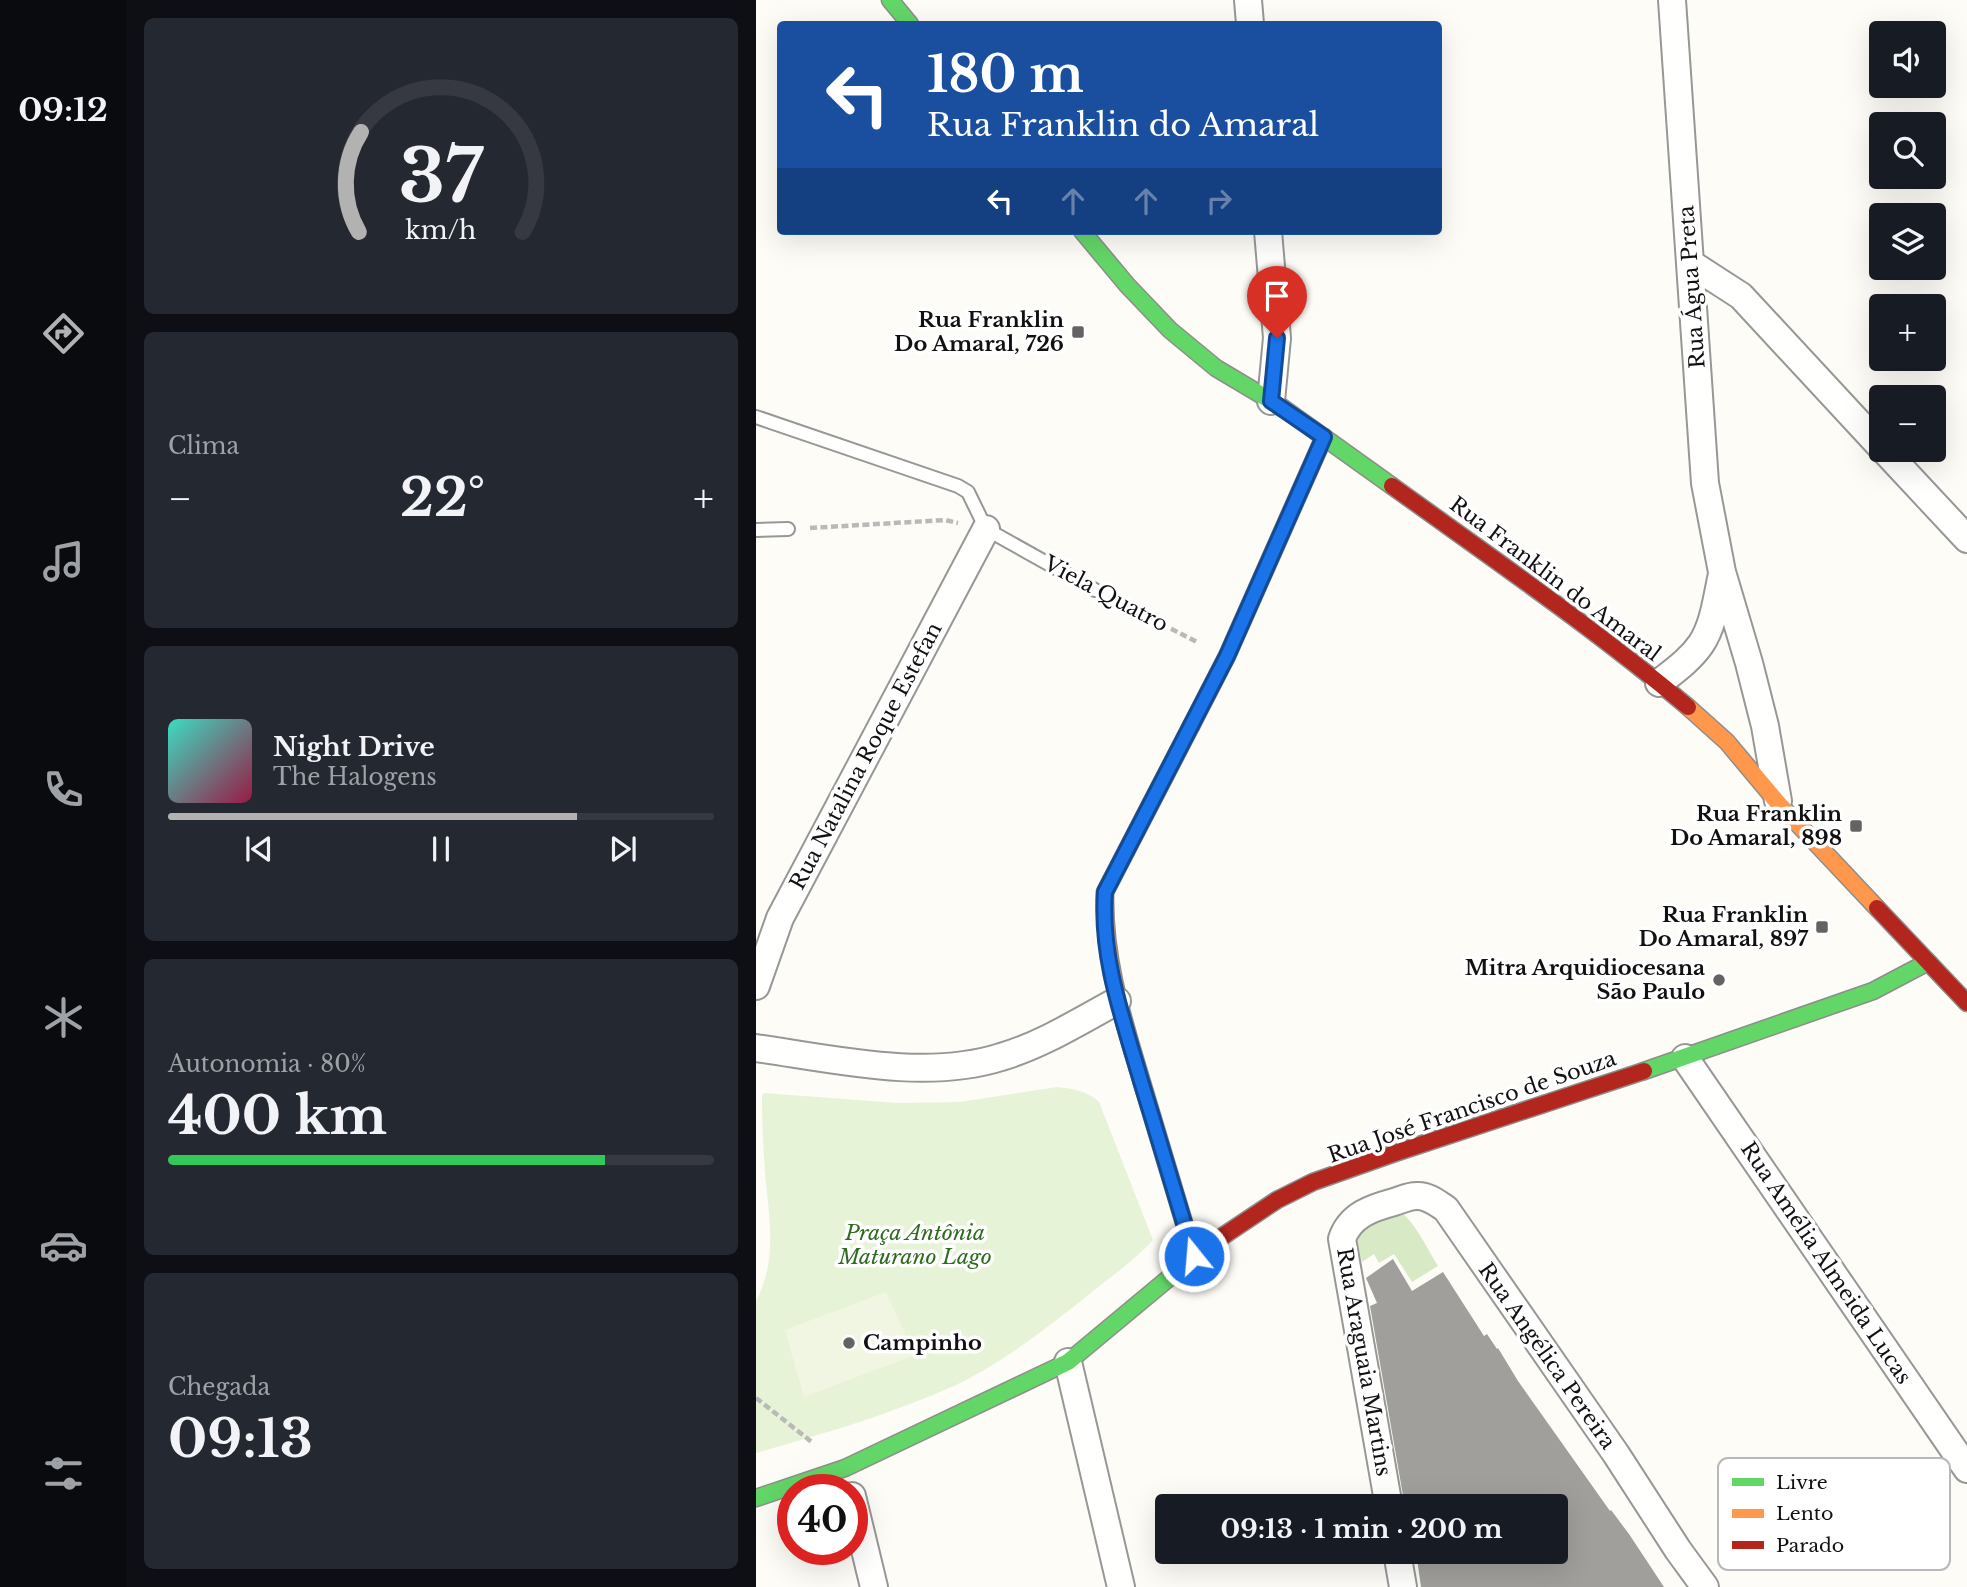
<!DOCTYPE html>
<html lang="pt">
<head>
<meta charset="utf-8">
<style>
  :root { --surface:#171b24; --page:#242831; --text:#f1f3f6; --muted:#9ea1a6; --line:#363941; --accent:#b2b2b3 }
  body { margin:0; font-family:"Libre Baskerville",serif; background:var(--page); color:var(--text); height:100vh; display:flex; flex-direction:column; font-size:26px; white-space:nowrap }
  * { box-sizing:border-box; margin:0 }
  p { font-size:23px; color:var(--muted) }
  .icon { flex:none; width:38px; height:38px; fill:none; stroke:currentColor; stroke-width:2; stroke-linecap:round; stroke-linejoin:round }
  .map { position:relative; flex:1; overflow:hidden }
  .side { display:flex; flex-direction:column; gap:18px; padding:18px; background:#0d0f14; width:630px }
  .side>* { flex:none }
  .top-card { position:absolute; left:21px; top:21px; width:665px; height:214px; border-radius:7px; box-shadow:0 7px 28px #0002; background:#1a4fa0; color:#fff; overflow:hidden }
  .tools { position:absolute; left:1113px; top:21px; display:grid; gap:14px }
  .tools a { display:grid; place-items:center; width:77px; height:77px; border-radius:7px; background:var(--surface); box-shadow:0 7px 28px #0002; font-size:35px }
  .speed { position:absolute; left:21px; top:1474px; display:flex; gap:14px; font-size:35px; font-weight:700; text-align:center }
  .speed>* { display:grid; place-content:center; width:91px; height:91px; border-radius:50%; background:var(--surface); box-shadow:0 7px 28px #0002; line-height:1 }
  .speed .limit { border:10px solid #d22; background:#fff; color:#111 }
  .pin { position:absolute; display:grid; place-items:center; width:60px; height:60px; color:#fff; margin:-72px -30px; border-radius:50% 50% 50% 0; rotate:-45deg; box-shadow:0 0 7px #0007 }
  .pin .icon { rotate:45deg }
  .me { position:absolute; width:77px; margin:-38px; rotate:343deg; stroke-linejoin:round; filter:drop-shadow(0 0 5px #0008) }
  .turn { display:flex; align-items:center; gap:24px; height:147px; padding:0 35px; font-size:32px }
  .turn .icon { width:91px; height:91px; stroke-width:2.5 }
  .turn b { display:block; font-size:49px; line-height:60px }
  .lanes { display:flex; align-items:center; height:66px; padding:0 35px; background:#0003; justify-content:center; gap:35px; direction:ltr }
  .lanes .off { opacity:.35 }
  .big { font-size:52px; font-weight:700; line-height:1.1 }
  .side .tile { flex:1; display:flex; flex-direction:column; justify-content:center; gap:10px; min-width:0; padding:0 24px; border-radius:10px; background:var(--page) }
  .side .dial { align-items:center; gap:0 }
  .dial svg { height:182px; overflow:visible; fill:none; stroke:var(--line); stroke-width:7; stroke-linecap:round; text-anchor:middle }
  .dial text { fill:var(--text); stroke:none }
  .song { display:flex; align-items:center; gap:21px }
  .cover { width:84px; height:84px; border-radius:10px; background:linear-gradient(135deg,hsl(170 70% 55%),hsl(340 70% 35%)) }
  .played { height:7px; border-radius:4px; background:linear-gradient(90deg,var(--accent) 75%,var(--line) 75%) }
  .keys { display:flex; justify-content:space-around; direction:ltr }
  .heat { display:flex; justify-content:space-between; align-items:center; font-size:38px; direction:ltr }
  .charge { height:10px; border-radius:5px; background:linear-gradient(90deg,#34c759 80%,var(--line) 0) }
  .trip { position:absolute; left:399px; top:1494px; width:413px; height:70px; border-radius:7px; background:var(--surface); box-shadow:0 7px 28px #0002; font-weight:700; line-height:70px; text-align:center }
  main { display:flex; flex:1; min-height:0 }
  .tab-bar { display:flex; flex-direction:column; width:126px; justify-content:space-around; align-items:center; background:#090b0e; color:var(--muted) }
  .tab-bar .icon { width:49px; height:49px }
  .tab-bar .active { color:var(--accent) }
  .tab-bar b { font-size:32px; color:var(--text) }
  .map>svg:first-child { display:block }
  .green { fill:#e7f3d7 }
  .forest { fill:#d8eac5 }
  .pitch { fill:#f0f6e1 }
  .building { fill:#a19f9c }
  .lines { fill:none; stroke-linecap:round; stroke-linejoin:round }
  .lane-casing { stroke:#979795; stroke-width:16 }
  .street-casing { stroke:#979795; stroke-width:30 }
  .fast-casing { stroke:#8e8d8b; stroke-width:19 }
  .slow-casing { stroke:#8e8d8b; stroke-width:19 }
  .jam-casing { stroke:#8e8d8b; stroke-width:19 }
  .path { stroke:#b9b9b8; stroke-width:4.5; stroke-dasharray:7 3.5; stroke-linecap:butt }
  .lane { stroke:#fffffe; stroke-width:12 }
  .street { stroke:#fffffe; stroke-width:26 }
  .fast { stroke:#63d668; stroke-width:16 }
  .slow { stroke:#ff974d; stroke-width:16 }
  .jam { stroke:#b3261e; stroke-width:16 }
  .route-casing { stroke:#114b97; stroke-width:18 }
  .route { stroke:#1a73e8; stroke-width:12 }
  .poi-dot { fill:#646362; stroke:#fff; stroke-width:2.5 }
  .labels { text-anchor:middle; stroke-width:7; stroke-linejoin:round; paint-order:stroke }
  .street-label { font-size:21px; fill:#111; stroke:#fff }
  .poi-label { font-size:21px; font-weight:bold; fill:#111; stroke:#fff; text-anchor:end }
  .park-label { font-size:21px; font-style:italic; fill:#2f6b1f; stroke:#fff }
  .key { fill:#fff; stroke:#b8b8b8; stroke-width:2 }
  .key-label { font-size:19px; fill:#111 }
</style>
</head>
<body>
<main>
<nav class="tab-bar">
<b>09:12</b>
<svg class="icon active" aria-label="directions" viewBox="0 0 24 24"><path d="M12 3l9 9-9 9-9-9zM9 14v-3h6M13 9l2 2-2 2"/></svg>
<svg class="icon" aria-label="music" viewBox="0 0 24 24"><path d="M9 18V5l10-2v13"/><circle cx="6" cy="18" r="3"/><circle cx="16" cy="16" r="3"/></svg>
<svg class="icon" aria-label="phone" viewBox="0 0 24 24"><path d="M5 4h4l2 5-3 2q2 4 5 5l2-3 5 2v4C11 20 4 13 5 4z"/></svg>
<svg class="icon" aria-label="climate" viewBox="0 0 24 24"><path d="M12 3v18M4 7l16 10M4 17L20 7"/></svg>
<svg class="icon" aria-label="car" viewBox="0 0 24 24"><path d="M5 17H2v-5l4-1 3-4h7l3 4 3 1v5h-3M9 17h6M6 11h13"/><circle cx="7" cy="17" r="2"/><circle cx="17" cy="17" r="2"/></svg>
<svg class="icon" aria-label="filters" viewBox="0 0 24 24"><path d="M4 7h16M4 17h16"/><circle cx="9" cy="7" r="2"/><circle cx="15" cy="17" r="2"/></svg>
</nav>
<section class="side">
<div class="tile dial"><svg viewBox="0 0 100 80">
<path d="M14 69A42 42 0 1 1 86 69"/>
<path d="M14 69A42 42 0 0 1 15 25" stroke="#b2b2b3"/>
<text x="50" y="56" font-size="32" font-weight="700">37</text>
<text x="50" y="72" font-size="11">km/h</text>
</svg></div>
<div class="tile"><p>Clima</p>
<div class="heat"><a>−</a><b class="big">22°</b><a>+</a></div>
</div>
<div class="tile">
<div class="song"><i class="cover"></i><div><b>Night Drive</b><p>The Halogens</p></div></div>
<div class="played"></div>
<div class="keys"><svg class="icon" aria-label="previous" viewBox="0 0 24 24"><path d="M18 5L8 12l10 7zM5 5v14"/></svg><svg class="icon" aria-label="pause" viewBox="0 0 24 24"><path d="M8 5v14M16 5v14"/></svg><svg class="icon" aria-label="next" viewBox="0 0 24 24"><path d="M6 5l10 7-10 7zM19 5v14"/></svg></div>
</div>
<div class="tile"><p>Autonomia · 80%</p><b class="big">400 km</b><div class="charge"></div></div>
<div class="tile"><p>Chegada</p><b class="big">09:13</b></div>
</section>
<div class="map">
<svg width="1211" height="1587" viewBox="0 0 1211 1587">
  <rect width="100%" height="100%" fill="#fdfcf7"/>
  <path class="green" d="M301,1087C314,1088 334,1092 343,1102L397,1240C378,1261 353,1278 331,1296C291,1328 245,1364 198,1386C135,1414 67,1434 0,1453V1301C22,1259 13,1218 9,1173C7,1147 6,1122 6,1096L8,1093L141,1103L204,1102Z"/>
  <path class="forest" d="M642,1209C660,1223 670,1247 682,1266L656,1282L638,1254L623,1263L618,1254L606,1262L600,1241L603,1226Z"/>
  <path class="pitch" d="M130,1292L159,1355L48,1397L29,1330Z"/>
  <path class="building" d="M637,1259L656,1291L687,1272L728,1336L731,1334L741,1349L742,1348L762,1381L854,1511L855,1510L873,1534L908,1587H665L660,1552H800V1507H649L614,1306L621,1303L610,1278Z"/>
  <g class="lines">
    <defs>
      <path id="lane" d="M0,417L202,486L212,492L230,529L339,590
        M0,530L32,529"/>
      <path id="street" d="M492,0L494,24
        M916,0L949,483L966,572L993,663L1009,726L1022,801
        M512,231L521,338L515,401
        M934,263L985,296L1125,447
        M1128,450L1211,539
        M903,683C918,671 934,660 945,644C958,625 961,596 966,574
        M0,986L24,918L230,529
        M0,1048C77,1059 170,1081 245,1057C286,1045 324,1021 361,1001
        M929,1058L1211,1469
        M312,1362L365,1587
        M96,1496L118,1587
        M633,1507L586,1239C594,1215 616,1208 638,1202C645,1200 653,1196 660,1196C672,1195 681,1203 690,1209L860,1454L922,1550L949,1587
        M641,1552L647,1587"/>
      <path id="fast" d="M134,0L154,24
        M326,231L371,285L414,330L460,368L527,408L636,486
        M888,1071L1117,991L1172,962
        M0,1498L89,1468L312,1362L449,1248"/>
      <path id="slow" d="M932,707L971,742L1022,803L1121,908
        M435,726L349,892C347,960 368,1022 387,1086C404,1143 421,1199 438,1256"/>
      <path id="jam" d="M636,486C736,558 838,628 932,707
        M435,726L471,656L568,437
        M1121,908L1211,1003
        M449,1248L521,1200L557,1182L639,1153L888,1071"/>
    </defs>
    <use href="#lane" class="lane-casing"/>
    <use href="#street" class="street-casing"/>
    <use href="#fast" class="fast-casing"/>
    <use href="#slow" class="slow-casing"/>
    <use href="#jam" class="jam-casing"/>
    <path class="path" d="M54,528L189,520L202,523
      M359,600L441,642
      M0,1398L57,1443"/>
    <use href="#lane" class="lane"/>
    <use href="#street" class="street"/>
    <use href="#fast" class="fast"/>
    <use href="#slow" class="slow"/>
    <use href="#jam" class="jam"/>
  </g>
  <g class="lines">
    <defs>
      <path id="route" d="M438,1256C420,1197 403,1139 385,1081C367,1019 344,957 349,892L471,656L568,437L515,401L521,338"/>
    </defs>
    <use href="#route" class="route-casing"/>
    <use href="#route" class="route"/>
  </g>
  <g class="poi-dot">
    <rect x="315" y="325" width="14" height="14" rx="3.5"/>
    <rect x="1093" y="819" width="14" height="14" rx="3.5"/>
    <rect x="1059" y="920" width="14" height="14" rx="3.5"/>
    <circle cx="963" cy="980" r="7"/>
    <circle cx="93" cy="1343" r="7"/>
  </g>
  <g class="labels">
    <g class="street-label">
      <text transform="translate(936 287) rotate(-94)" y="7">Rua Água Preta</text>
      <text transform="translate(799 579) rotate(37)" y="7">Rua Franklin do Amaral</text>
      <text transform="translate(350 594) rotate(28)" y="7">Viela Quatro</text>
      <text transform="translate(110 756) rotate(-62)" y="7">Rua Natalina Roque Estefan</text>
      <text transform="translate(716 1107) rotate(-19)" y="7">Rua José Francisco de Souza</text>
      <text transform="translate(1070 1263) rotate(56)" y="7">Rua Amélia Almeida Lucas</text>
      <text transform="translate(791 1356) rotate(55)" y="7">Rua Angélica Pereira</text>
      <text transform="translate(608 1362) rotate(80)" y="7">Rua Araguaia Martins</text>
    </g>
    <g class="poi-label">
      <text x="308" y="327">Rua Franklin<tspan x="308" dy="24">Do Amaral, 726</tspan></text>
      <text x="1086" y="821">Rua Franklin<tspan x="1086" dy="24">Do Amaral, 898</tspan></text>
      <text x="1052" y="922">Rua Franklin<tspan x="1052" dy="24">Do Amaral, 897</tspan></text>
      <text x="949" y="975">Mitra Arquidiocesana<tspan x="949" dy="24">São Paulo</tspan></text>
      <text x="107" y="1350" text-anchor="start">Campinho</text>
    </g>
    <g class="park-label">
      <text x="159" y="1240">Praça Antônia<tspan x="159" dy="24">Maturano Lago</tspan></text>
    </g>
  </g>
  <rect x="962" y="1458" width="232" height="112" rx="10" class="key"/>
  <rect x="976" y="1478" width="32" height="8" fill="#63d668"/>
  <rect x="976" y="1509" width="32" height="9" fill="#ff974d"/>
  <rect x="976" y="1541" width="32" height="8" fill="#b3261e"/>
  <g class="key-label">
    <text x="1020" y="1489">Livre</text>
    <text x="1020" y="1520">Lento</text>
    <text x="1020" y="1552">Parado</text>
  </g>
</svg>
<div class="tools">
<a><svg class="icon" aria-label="sound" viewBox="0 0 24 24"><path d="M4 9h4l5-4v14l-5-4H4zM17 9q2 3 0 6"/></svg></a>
<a><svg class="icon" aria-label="search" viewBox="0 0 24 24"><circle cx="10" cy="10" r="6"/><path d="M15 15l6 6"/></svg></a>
<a><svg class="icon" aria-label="layers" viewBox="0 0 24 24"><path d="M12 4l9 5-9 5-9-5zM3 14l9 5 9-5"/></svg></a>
<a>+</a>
<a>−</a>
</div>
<div class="speed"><div class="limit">40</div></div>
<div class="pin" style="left:521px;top:338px;background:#d93025"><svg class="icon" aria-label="arrive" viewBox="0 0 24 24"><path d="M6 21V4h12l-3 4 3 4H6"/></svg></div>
<svg class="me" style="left:438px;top:1256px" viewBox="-20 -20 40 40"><circle r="17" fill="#1a73e8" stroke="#fff" stroke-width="3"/><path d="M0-11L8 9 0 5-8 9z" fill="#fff"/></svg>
<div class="trip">09:13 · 1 min · 200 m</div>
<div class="top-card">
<div class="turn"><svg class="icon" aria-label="left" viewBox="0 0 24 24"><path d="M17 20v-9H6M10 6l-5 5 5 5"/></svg><div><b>180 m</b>Rua Franklin do Amaral</div></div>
<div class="lanes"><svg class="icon" aria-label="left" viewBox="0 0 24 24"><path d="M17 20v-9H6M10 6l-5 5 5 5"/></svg><svg class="icon off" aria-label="ahead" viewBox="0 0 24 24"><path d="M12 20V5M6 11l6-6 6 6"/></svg><svg class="icon off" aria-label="ahead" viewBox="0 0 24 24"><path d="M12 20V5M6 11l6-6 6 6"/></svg><svg class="icon off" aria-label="right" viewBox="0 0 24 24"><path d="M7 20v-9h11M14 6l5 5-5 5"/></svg></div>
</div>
</div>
</main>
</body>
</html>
